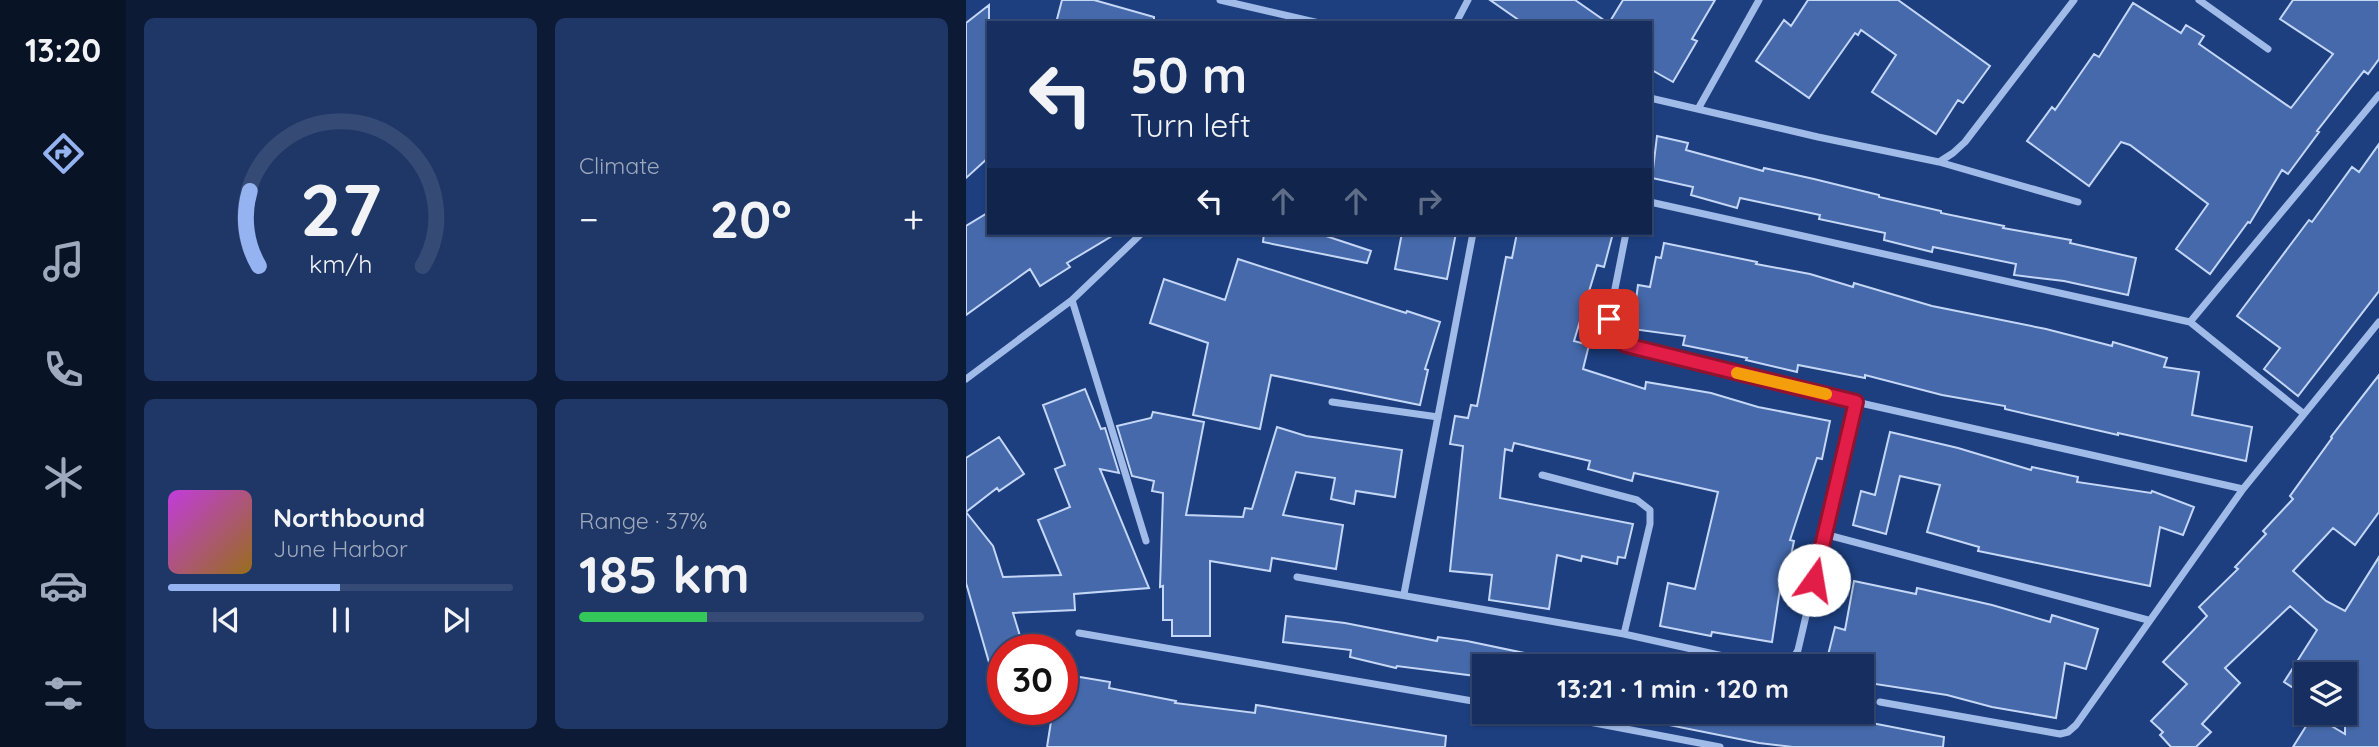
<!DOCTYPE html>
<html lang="en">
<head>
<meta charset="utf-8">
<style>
  :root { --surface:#162f60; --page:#1f3766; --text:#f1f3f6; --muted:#9ea9bd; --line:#354a75; --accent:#95b2f1 }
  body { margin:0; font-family:Quicksand,sans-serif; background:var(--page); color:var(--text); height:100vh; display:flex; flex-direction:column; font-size:26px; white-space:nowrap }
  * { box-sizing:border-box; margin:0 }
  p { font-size:23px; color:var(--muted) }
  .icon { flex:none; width:38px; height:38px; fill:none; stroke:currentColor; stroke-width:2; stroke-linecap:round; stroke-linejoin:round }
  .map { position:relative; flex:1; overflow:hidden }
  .details { display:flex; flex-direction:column; gap:18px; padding:18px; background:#0c1a35; width:840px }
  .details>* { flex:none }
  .guide { position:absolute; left:21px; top:21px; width:665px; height:214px; border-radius:0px; box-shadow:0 2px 5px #0004,0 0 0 2px var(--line); background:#162f60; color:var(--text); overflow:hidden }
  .fabs { position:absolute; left:1328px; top:662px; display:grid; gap:14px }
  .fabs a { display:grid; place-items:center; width:63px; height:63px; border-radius:0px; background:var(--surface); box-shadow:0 2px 5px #0004,0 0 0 2px var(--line); font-size:35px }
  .speed { position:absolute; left:21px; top:634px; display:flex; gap:14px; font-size:35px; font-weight:700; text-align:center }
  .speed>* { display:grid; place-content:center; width:91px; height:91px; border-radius:50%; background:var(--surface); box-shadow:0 2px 5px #0004,0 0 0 2px var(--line); line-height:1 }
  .speed .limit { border:10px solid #d22; background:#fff; color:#111 }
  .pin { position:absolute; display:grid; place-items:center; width:60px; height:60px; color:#fff; margin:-30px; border-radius:14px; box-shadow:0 4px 10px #0006 }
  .me { position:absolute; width:77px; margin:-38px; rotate:13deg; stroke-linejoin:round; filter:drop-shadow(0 0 5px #0008) }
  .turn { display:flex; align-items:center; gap:24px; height:147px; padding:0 28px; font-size:32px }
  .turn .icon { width:91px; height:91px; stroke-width:2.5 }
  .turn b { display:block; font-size:49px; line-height:60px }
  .lanes { display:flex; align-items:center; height:66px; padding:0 28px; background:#0003; justify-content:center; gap:35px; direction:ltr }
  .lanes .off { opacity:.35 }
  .big { font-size:52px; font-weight:700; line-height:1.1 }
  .details .widget { flex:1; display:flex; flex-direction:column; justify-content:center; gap:10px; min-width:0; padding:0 24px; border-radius:10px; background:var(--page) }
  .details .dial { align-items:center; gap:0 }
  .dial svg { height:182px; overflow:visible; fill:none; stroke:var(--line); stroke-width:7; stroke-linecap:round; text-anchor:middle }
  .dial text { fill:var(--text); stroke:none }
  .song { display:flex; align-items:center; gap:21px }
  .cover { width:84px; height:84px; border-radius:10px; background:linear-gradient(135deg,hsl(290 70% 55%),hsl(40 70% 35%)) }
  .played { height:7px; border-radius:4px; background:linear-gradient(90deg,var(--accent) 50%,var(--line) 50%) }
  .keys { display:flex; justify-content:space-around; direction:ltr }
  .heat { display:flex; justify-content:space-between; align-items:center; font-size:38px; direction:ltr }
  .charge { height:10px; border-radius:5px; background:linear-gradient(90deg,#34c759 37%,var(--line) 0) }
  .details .tiles { flex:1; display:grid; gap:18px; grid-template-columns:repeat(2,1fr) }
  .trip { position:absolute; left:506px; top:654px; width:402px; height:70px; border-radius:0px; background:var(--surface); box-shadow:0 2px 5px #0004,0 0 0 2px var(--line); font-weight:700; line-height:70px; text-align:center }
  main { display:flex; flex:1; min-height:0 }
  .tab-bar { display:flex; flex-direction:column; width:126px; justify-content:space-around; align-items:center; background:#091326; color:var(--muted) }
  .tab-bar .icon { width:49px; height:49px }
  .tab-bar .active { color:var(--accent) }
  .tab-bar b { font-size:32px; color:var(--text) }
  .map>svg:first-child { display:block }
  .building { fill:#4569aa; stroke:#c5d7f7; stroke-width:2 }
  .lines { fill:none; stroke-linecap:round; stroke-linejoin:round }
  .street { stroke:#a1bbe9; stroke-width:7 }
  .route-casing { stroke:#92132f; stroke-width:18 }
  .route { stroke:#e11d48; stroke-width:12 }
  .slow { stroke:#f59e0b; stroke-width:12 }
</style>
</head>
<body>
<main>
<nav class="tab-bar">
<b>13:20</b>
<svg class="icon active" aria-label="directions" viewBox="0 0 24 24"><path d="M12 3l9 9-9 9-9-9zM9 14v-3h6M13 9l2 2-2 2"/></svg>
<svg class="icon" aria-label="music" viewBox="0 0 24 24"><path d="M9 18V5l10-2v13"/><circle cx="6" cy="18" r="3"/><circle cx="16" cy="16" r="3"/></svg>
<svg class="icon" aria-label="phone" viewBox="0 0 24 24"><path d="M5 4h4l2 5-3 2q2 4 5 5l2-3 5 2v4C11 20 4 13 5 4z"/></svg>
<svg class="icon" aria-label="climate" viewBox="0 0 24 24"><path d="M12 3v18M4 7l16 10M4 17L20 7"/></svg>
<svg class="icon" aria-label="car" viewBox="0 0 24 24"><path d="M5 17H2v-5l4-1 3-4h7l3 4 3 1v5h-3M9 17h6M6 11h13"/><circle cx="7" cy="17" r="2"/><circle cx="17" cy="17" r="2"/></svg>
<svg class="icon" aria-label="filters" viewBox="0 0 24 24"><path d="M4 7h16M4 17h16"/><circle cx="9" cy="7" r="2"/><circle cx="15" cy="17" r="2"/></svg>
</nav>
<section class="details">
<div class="tiles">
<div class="widget dial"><svg viewBox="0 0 100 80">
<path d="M14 69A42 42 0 1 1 86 69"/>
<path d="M14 69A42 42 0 0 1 10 36" stroke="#95b2f1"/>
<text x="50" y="56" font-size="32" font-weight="700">27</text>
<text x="50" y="72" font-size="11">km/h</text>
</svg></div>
<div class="widget"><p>Climate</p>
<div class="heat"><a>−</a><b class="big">20°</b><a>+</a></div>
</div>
<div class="widget">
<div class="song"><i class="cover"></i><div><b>Northbound</b><p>June Harbor</p></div></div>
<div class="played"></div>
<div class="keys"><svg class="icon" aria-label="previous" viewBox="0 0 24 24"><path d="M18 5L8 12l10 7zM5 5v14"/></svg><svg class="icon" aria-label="pause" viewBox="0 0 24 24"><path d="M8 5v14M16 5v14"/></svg><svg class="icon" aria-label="next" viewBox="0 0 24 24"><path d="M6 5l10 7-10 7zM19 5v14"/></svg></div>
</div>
<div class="widget"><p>Range · 37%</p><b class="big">185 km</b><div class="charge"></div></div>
</div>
</section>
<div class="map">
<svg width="1413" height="747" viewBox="0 0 1413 747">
  <rect width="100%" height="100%" fill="#1d3f80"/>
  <path class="building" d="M96,0H128L188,17V23H90Z
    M524,0H609L642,23H557Z
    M657,0H749L726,39L731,41L707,82L684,69V23H643Z
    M842,0H932L1024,66L997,103L992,100L970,134L906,92L930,55L895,30L892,35L889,33L843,98L790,61L818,20L825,26Z
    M1327,0H1413V59L1402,74L1398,71L1351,131L1353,132L1322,174L1316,170L1284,223L1282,222L1244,274L1210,249L1242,204L1164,145L1155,142L1123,186L1061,141L1086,107L1089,110L1128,54L1133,57L1167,3L1215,33L1220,25L1238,36L1233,44L1325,108L1367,54L1314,19Z
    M23,5V157L0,178V23Z
    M691,136L722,143L720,150L797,171L798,168L848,179L913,195V197L975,211V213L1038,226L1037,228L1105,240L1104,243L1170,258L1162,295L1098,281L1048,275L1050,264L967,247L966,252L918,240L919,233L853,219L854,215L774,198L771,208L725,195L727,187L686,178Z
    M1413,144V291L1332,396L1298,369L1314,348L1271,316L1343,220L1346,222L1386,167L1393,172Z
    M23,212V233H151L101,263L104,267L74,286L64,269L0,315V226Z
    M298,233H351L405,251L401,263L297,242Z
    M436,233H490L481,279L429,269Z
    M551,233H647L638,267L631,265L608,341L623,345L617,369L679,389L680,382L745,393L792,407L864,421L856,459L851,458L824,540L828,541L818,590L814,589L806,642L746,632L745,636L694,626L702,583L729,589L752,492L668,473L666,481L622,469L624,461L548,443L546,451L539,449L534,498L667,524L659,558L652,557L651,564L616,556L615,561L591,555L583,609L523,600L526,575L484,571L497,446L484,444L489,416L502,418L505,405L511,406L540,257L546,258Z
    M698,243L791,262L790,264L844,274L887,287L888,283L966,306L1080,329L1146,346L1147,342L1201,358L1198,367L1233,372L1226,415L1286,427L1280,461L1152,433V435L1039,409V406L976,395L899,375V378L832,365L831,372L780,360L781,358L717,345L719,336L666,329L672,285L684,287L690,257L695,258Z
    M272,259L440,313L441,311L474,322L459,369L462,370L454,405L305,375L294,429L227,415L242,343L184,323L198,279L259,300Z
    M1413,375V512L1389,545L1367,528L1327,571L1360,601L1379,611L1413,557V747H1327L1347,715L1379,734V674H1340V696L1318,682L1351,630L1324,606L1259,668L1274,683L1236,724L1245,732L1230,747H1205L1194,735L1197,732L1185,721L1221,684L1197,662L1241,616L1233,607L1272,569L1269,567L1300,534L1297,531L1327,499L1324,496L1366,438L1365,437Z
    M119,389L135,429L139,428L153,473L134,469L183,588L108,594L109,610L47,613L58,649H37V689L31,690L0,583V458L33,437L58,474L33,491L31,488L0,512L27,546L37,577L95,575L72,520L104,507L89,469L99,465L77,405Z
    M187,412L238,422L220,515L277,517L279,508L286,509L311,427L340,436L436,450L429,497L390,491L388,504L365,499L369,478L330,472L317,515L377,525L370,569L306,558L304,571L244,561V636H206V620H197V586L194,587L197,493L186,491L188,481L166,476L151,426L185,418Z
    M924,432L992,448L1065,470L1066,467L1112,477L1111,482L1185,493L1186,491L1228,507L1217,535L1194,527L1184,586L1012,551L1013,547L961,532L974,485L934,476L920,534L887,525L895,491L909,495Z
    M888,581L950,594L951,588L1026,605L1084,622L1086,615L1132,629L1120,669L1099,663L1090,718L1026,707L981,695L896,682V667H859L869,627L879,630Z
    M320,616L379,623L471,641L472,637L501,641L582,658L581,667H518V677L431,666L430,668L384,657L385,650L317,642Z
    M96,674L144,682L143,688L210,701L209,703L289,713L290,705L480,736L479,747H81L86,715L89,716L90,709H96Z
    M689,712H887L885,719L978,737L977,747H827L793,743L688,722Z"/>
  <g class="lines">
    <path class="street" d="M254,0L353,23
      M1233,0L1302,49
      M490,23L502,0
      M684,98L852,137L973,162L987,153L999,142L1108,0
      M732,109L793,0
      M973,162L1112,202
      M684,202L1224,322L1413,95
      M660,233L643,319L645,336L660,345L890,402L1277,489L1110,725L1102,732L1094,734L914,702
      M106,300L180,541
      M1224,322L1338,414
      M0,379L106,300L176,233
      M366,402L472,417
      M576,475L671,500L684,510V524L658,634
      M1277,489L1413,322
      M858,534L1182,620
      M331,577L658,634L807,667L824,664L832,650L890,402
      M438,594L507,233
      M113,633L518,703
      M571,712L754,747"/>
  </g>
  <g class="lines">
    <defs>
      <path id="route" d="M643,319L645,336L660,345L890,402L848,580"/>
    </defs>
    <use href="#route" class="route-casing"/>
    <use href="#route" class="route"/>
    <path class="slow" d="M771,373L860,394"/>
  </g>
</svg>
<div class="fabs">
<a><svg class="icon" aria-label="layers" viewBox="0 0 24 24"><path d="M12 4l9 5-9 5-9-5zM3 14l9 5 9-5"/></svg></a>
</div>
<div class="speed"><div class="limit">30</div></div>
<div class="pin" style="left:643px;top:319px;background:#d93025"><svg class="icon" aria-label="arrive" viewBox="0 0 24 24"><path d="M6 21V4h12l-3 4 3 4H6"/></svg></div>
<svg class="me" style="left:848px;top:580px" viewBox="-20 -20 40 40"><circle r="19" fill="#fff"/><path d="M0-13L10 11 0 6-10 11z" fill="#e11d48"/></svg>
<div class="trip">13:21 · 1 min · 120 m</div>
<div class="guide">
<div class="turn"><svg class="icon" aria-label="left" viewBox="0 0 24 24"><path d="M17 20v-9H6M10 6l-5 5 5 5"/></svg><div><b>50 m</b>Turn left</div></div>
<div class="lanes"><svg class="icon" aria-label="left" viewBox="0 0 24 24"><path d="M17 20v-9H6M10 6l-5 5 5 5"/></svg><svg class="icon off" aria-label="ahead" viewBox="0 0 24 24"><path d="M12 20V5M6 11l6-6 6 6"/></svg><svg class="icon off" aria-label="ahead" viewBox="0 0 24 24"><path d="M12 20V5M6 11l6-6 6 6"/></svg><svg class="icon off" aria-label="right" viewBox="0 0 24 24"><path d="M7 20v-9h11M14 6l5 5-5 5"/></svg></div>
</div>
</div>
</main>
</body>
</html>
